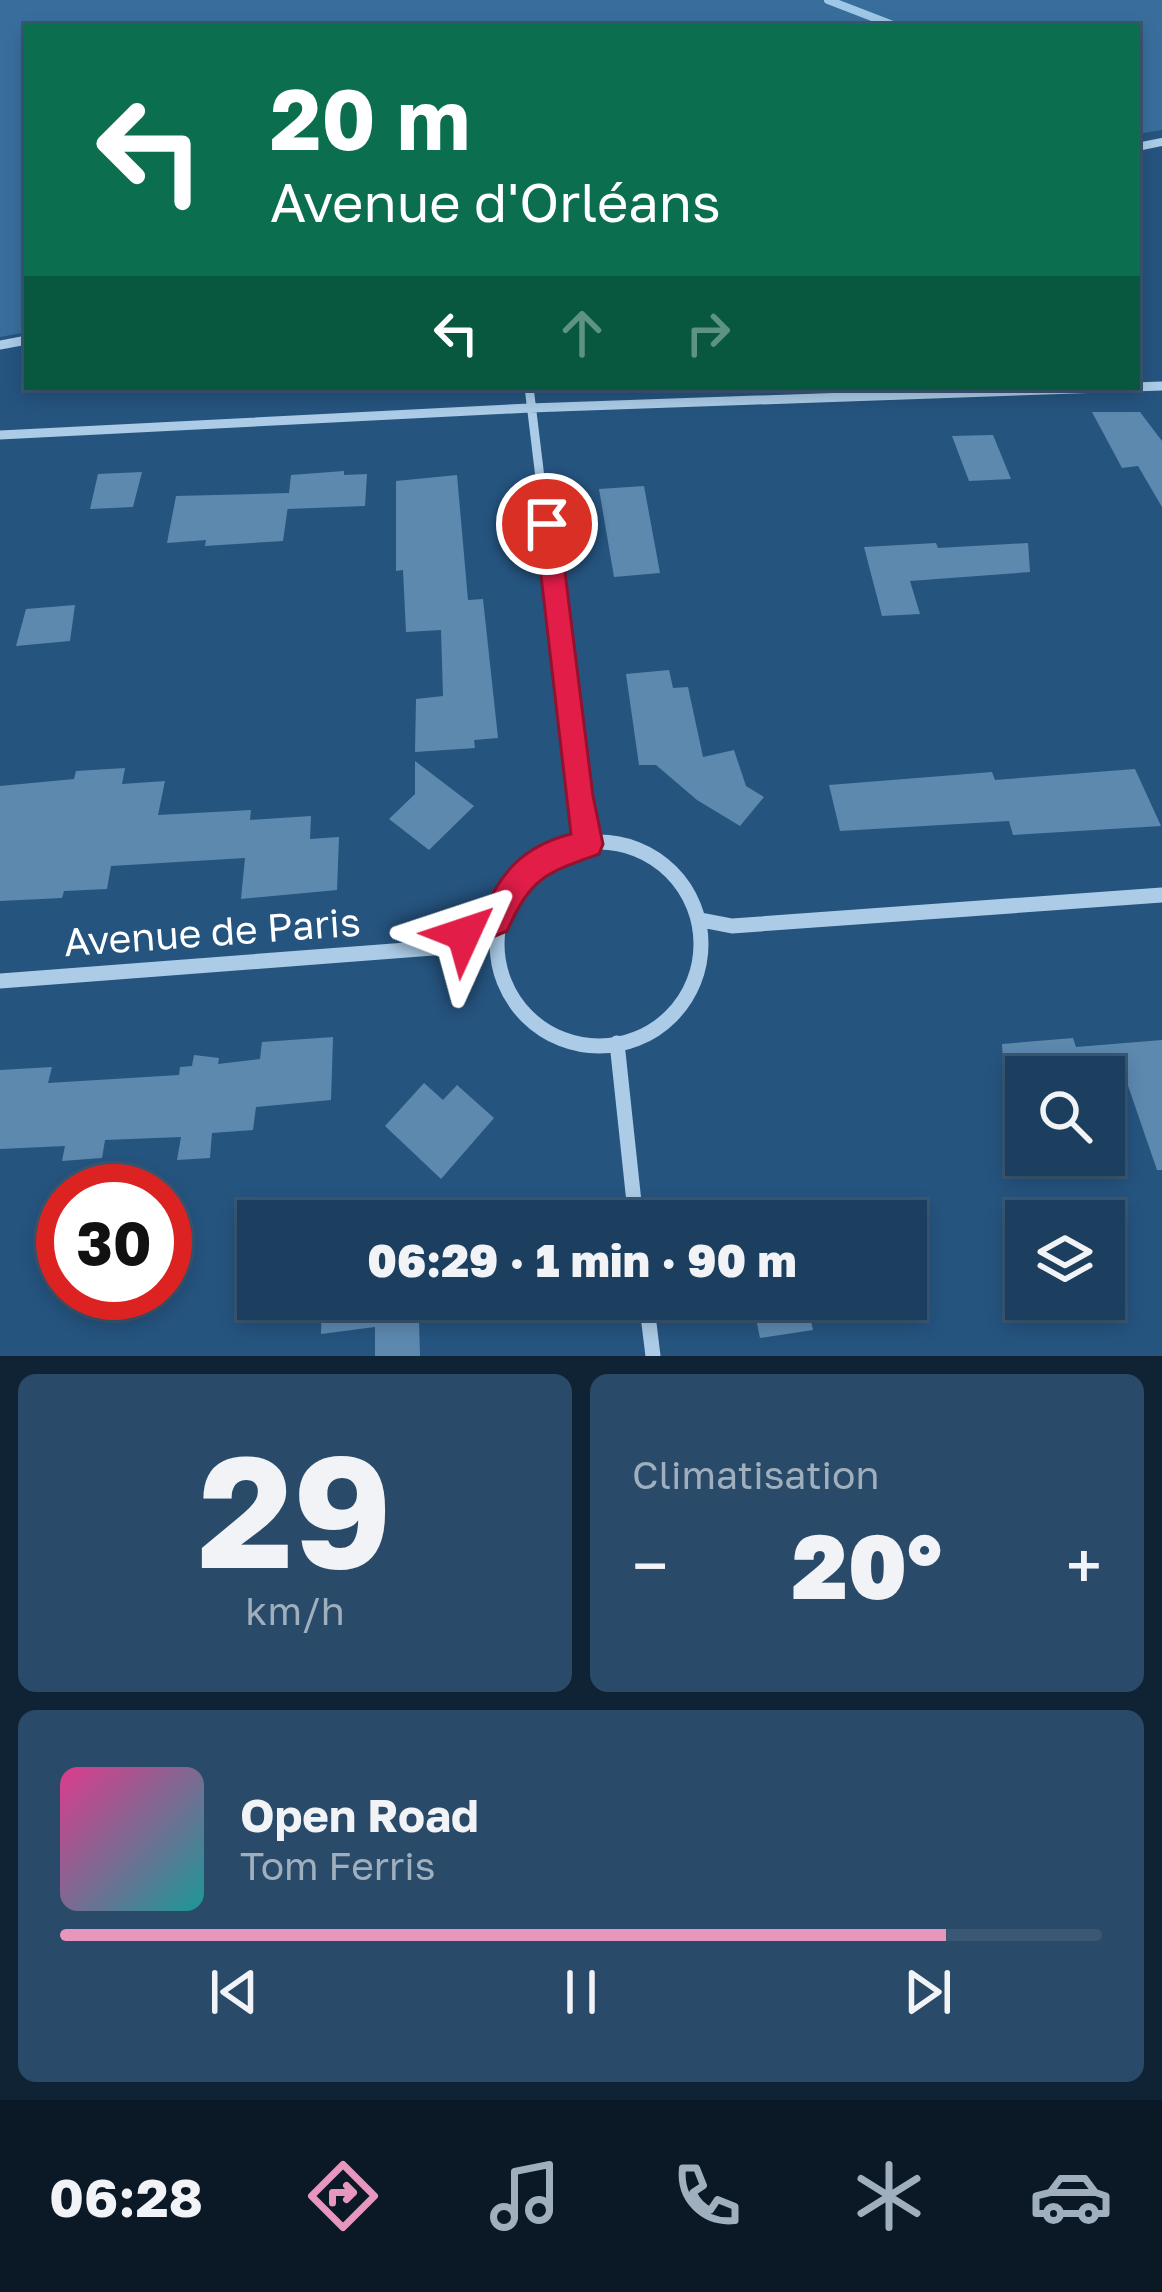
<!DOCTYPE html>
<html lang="fr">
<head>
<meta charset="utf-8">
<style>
  :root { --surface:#1c3f5f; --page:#294a68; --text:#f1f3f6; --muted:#a0afbd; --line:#3a5874; --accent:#e797bd }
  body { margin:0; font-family:"Golos Text",sans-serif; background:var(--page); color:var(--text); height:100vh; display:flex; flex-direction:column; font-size:45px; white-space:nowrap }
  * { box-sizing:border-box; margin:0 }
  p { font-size:39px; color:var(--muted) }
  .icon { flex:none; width:66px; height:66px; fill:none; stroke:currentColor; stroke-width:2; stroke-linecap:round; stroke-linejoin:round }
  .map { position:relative; height:1356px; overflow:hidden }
  .panel { display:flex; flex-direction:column; gap:18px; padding:18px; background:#0f2334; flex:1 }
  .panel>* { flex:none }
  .banner { position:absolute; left:24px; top:24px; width:1116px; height:366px; border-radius:0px; box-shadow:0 6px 18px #0003,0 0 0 3px var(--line); background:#0b6e4f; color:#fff; overflow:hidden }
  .buttons { position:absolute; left:1005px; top:1056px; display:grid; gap:24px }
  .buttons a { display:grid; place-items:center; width:120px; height:120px; border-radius:0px; background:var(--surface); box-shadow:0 6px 18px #0003,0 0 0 3px var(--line); font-size:60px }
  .speed { position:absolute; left:36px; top:1164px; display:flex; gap:24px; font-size:60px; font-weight:700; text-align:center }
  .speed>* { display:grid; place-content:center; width:156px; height:156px; border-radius:50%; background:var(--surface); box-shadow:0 6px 18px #0003,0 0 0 3px var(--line); line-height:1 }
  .speed .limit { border:18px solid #d22; background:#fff; color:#111 }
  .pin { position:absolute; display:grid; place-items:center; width:102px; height:102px; color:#fff; margin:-51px; border:6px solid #fff; border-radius:50%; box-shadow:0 3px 12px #0007 }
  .me { position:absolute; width:132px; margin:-66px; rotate:48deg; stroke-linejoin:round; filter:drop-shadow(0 0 9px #0008) }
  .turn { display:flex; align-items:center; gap:42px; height:252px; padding:0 48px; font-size:54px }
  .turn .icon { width:156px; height:156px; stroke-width:2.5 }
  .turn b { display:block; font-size:84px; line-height:102px }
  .lanes { display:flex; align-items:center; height:114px; padding:0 48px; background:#0003; justify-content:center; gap:60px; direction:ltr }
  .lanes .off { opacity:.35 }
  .big { font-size:90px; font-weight:800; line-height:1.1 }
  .panel .tile { flex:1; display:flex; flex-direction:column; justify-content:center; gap:18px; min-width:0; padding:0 42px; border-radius:18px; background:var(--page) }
  .panel .dial { align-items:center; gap:0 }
  .dial b { font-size:156px; line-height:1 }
  .song { display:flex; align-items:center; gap:36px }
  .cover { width:144px; height:144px; border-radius:18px; background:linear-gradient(135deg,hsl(330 70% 55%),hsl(180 70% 35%)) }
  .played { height:12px; border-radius:6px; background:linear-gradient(90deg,var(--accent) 85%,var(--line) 85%) }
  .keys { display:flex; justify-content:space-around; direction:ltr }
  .heat { display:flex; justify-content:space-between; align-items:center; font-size:66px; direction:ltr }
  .panel .tiles { flex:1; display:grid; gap:18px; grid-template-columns:1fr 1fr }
  .tile:last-child { grid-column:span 2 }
  .trip { position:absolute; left:237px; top:1200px; width:690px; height:120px; border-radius:0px; background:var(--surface); box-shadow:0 6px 18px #0003,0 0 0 3px var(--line); font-weight:800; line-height:120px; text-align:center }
  .menu { display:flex; height:192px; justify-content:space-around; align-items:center; background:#0b1926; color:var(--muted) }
  .menu .icon { width:84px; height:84px }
  .menu .on { color:var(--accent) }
  .menu b { font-size:54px; color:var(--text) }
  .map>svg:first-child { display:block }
  .green { fill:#396e9c }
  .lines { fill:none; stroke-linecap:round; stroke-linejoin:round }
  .stream { stroke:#9fc7e7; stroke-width:8 }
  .building { fill:#5d89af }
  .minor-far3 { stroke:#abcbe6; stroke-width:8 }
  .minor-far2 { stroke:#abcbe6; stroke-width:9 }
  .minor-far1 { stroke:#abcbe6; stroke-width:12 }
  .minor { stroke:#abcbe6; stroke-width:15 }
  .route { fill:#e11d48; stroke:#92132f; stroke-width:3 }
  .labels { text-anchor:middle; stroke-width:12; stroke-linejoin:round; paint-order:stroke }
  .street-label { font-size:39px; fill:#fff; stroke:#25547f }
</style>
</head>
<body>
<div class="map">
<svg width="1162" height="1356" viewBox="0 0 1162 1356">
  <rect width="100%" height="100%" fill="#25547f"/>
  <path class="green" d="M0,0H1162V130L1137,134V27H27V332L0,337Z"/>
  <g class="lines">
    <path class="stream" d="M828,0L898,27"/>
  </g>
  <path class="building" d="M1092,412H1140L1162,441V507L1138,466L1122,468Z
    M993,435L1011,479L969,481L952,436Z
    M344,471V475L367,474L365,506L287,509L289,499L283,541L205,546L206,540L167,543L176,496L289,493L291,475Z
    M142,472L133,507L90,509L98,474Z
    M457,475L468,600L483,599L498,738L474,740L475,748L415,752L416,699L443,696L441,630L406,632L403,570L396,571V481Z
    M644,486L660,573L614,577L599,489Z
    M936,543L938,548L1028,543L1030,572L910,581L920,614L882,616L864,547Z
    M75,605L70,641L16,646L26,609Z
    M669,670L673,688L688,687L703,757L734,750L746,786L764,797L740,826L697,800L656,765H639L626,674Z
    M415,761L474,806L429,850L389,819L415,794Z
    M125,768L122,784L165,781L158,815L251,810L250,820L311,816L310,839L339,837L337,890L241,899L245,858L111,866L107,889L64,891L62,898L0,901V786L74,779L76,771Z
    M1135,769L1161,826L1013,835L1009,821L840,831L829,785L992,772L995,780Z
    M333,1037L331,1100L256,1107L253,1130L212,1133L210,1158L177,1160L181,1137L105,1140L102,1158L62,1161L65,1146L0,1149V1070L52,1067L48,1083L179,1075L180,1067L192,1066L194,1055L219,1058L218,1064L260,1059L262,1042Z
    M1073,1038L1076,1047L1162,1040V1170H1157L1125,1077H1004L1002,1044Z
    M424,1083L443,1100L457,1085L494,1118L441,1179L385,1126Z
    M322,1299H430L431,1319L419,1321L420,1356H375V1327L321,1334Z
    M752,1299H806L813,1330L760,1338Z"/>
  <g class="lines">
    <path class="minor-far3" d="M1137,147L1162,142"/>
    <path class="minor-far2" d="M0,345L27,340
      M529,387L545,519
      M0,435L530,408L1162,386"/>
    <path class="minor-far1" d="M544,516L578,797L588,844"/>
    <path class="minor" d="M497 944a102 102 0 1 1 204 0a102 102 0 1 1-204 0Z
      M701,920L732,926L1162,895
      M0,981L433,948L496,921
      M617,1043L636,1221
      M646,1299L653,1356"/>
  </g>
  <path class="route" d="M547,515L559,524L593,796L603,844L599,854C546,873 531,877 507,931L464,949L453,945L448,934L453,924L485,910C502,869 527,845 571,834L535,524Z"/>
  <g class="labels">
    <g class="street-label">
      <text transform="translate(212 932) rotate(-4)" y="14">Avenue de Paris</text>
    </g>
  </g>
</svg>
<div class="buttons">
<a><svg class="icon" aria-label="search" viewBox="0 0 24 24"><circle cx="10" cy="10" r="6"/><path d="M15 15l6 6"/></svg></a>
<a><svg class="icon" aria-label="layers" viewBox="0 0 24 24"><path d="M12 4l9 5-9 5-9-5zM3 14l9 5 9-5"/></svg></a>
</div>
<div class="speed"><div class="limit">30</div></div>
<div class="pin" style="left:547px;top:524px;background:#d93025"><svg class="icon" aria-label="arrive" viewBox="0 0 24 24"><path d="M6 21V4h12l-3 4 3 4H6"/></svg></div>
<svg class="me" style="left:464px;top:934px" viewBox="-20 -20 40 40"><path d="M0-17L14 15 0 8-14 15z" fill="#e11d48" stroke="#fff" stroke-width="4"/></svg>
<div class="trip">06:29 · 1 min · 90 m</div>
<div class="banner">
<div class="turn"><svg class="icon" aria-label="left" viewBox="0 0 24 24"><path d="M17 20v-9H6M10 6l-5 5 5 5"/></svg><div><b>20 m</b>Avenue d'Orléans</div></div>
<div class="lanes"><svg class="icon" aria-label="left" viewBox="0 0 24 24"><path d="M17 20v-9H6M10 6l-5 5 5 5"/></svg><svg class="icon off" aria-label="ahead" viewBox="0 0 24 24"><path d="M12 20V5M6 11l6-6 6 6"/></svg><svg class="icon off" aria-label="right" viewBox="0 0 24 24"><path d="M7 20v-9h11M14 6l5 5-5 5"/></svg></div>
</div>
</div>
<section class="panel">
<div class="tiles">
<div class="tile dial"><b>29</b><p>km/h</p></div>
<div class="tile"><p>Climatisation</p>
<div class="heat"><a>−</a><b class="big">20°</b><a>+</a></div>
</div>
<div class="tile">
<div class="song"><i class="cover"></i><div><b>Open Road</b><p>Tom Ferris</p></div></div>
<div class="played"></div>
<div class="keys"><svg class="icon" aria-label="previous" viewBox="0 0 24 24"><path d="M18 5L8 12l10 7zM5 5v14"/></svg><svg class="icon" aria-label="pause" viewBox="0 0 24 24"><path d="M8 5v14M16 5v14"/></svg><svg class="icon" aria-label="next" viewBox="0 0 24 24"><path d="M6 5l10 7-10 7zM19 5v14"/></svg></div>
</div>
</div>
</section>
<nav class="menu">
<b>06:28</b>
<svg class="icon on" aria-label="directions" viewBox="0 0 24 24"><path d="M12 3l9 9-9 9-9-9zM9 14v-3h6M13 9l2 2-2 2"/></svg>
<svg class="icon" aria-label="music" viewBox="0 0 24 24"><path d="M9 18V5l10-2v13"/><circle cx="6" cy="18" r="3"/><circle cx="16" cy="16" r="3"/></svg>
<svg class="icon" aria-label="phone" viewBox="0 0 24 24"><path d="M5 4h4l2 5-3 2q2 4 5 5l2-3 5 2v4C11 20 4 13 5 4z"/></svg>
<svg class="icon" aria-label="climate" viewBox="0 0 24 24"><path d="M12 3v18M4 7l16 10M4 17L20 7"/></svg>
<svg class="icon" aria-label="car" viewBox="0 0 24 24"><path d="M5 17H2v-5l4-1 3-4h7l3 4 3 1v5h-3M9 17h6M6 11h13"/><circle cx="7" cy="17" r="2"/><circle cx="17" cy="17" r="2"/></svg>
</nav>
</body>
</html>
